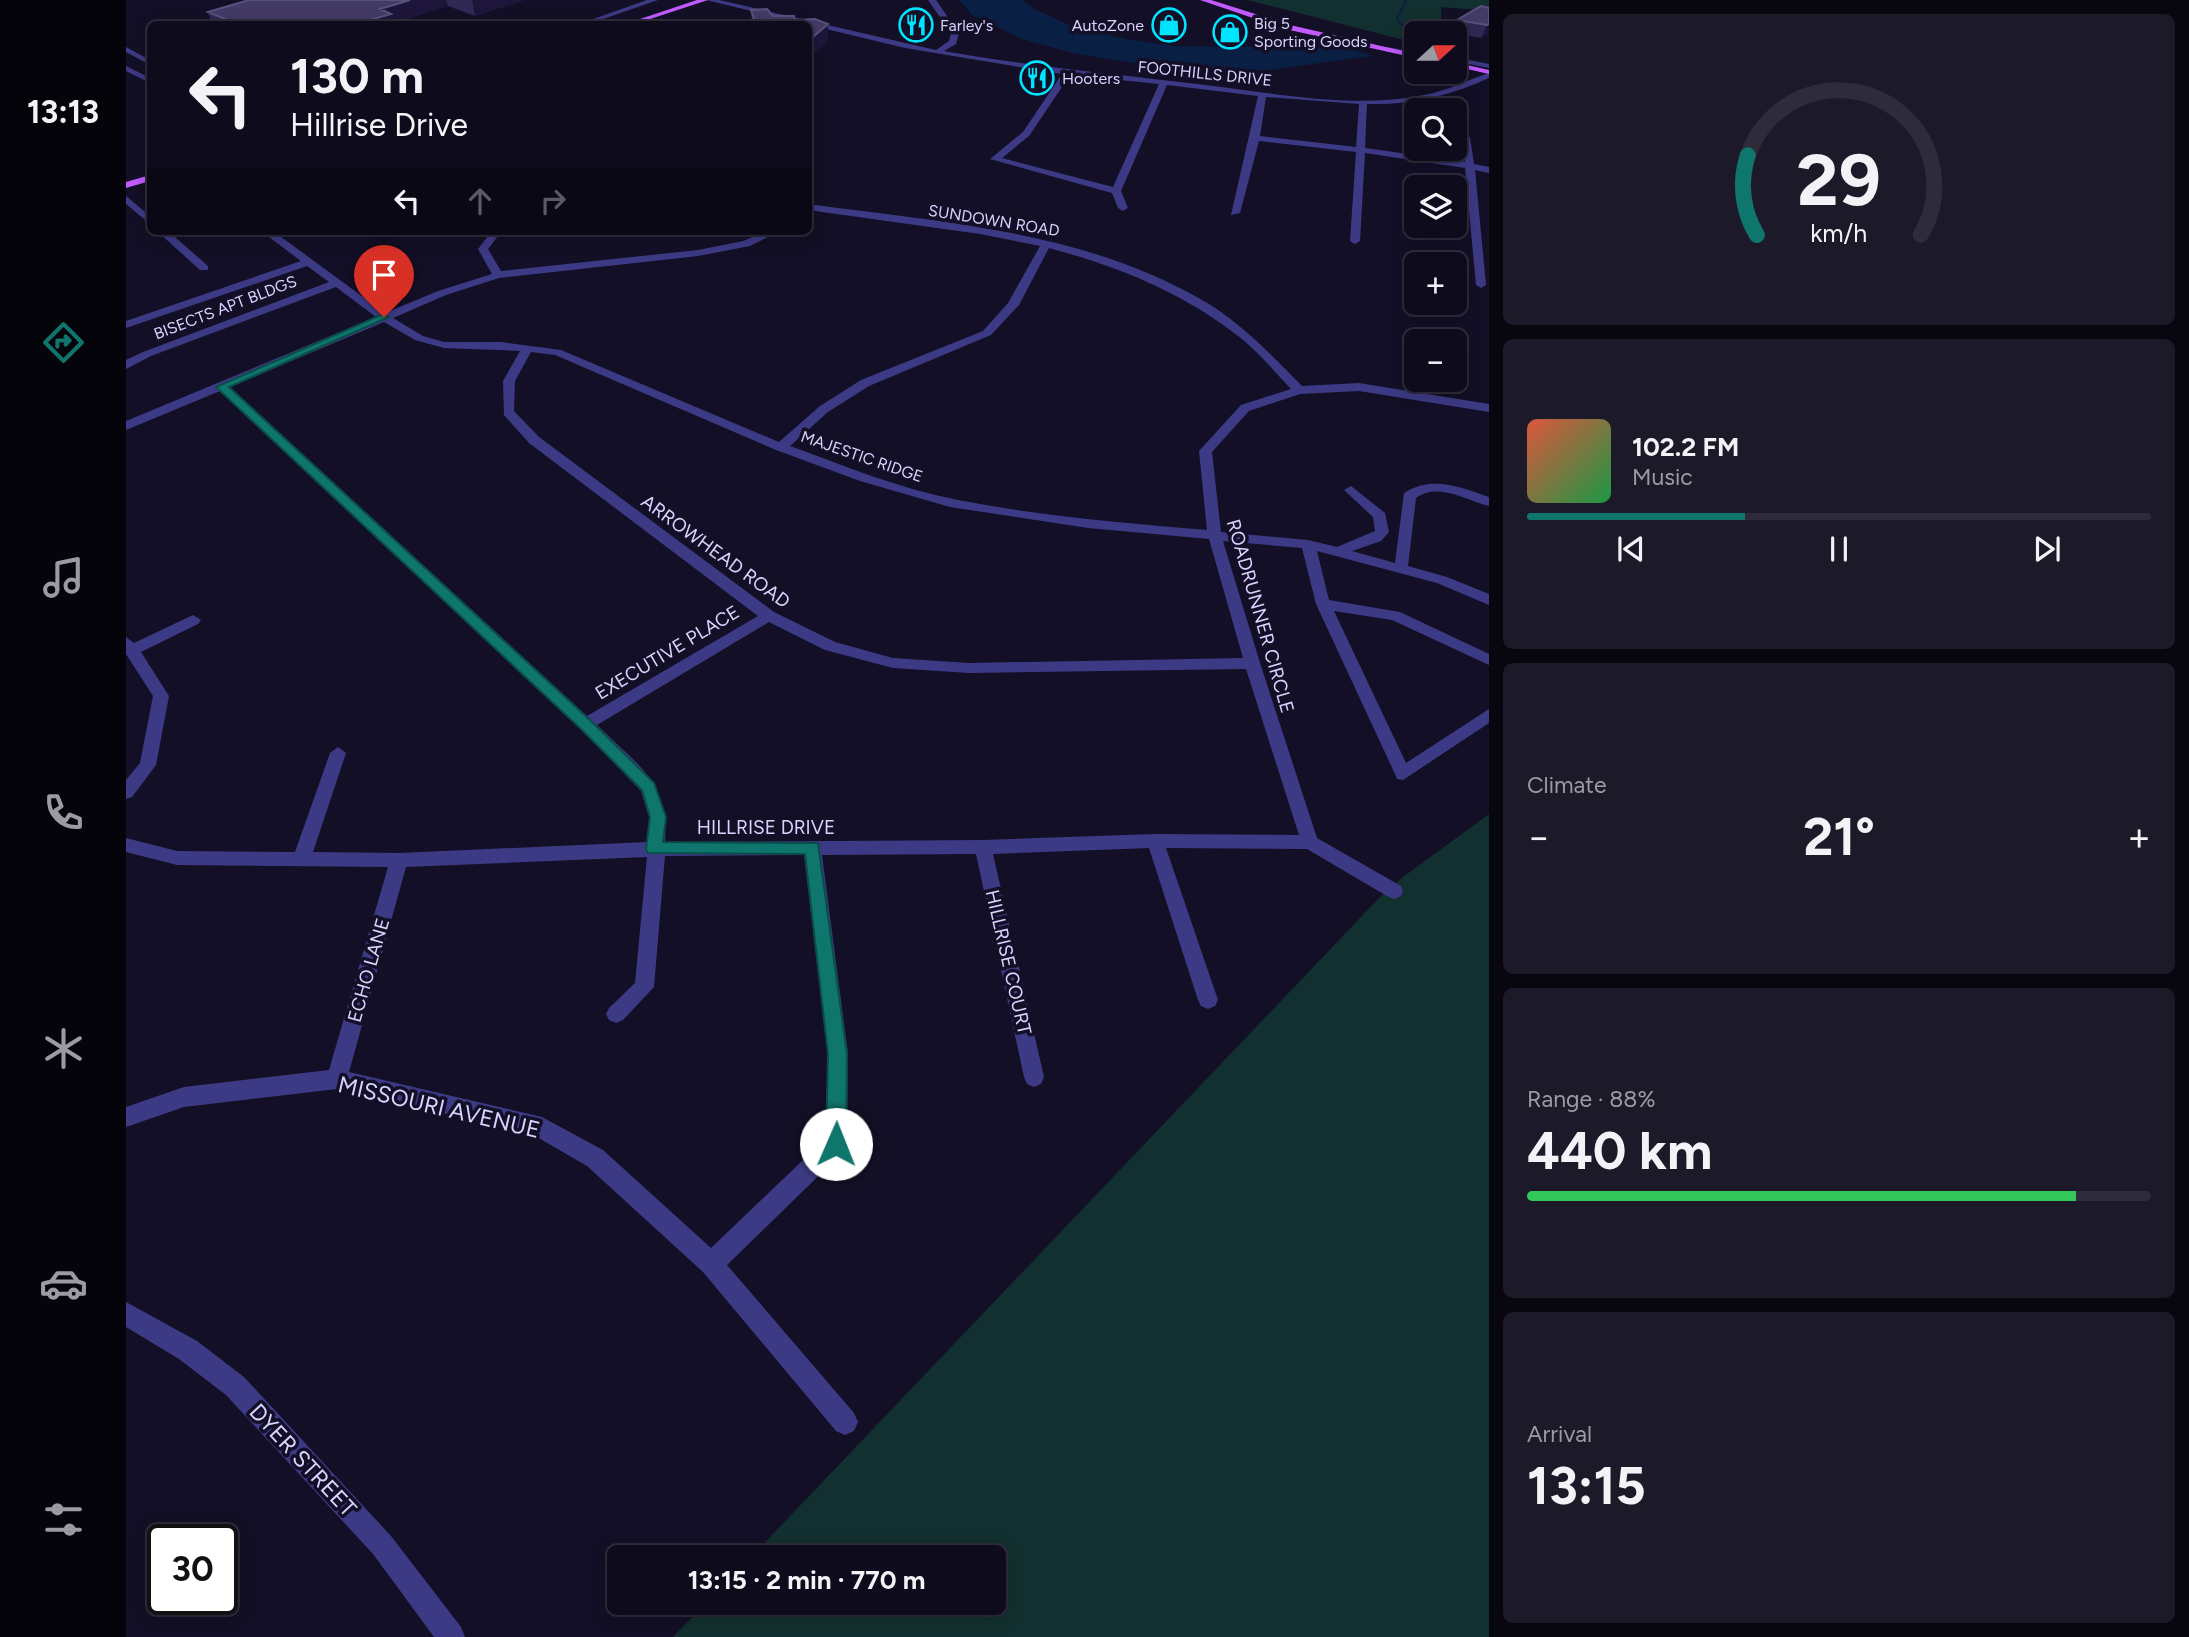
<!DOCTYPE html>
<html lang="en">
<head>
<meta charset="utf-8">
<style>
  :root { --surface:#0e0b1c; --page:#1c1929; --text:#f1f3f6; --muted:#9b9ba3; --line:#2e2b3b; --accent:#0f766e }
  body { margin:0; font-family:Figtree,sans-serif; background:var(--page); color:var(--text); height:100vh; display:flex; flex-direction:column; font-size:26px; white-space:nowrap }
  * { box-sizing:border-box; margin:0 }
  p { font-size:23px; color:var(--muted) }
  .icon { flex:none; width:38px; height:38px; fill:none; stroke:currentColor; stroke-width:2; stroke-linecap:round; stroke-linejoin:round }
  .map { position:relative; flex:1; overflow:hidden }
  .sheet { display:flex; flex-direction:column; gap:14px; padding:14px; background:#08060f; width:700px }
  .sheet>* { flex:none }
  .hud { position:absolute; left:21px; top:21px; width:665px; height:214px; border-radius:10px; box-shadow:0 4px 18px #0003,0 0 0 2px var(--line); background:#0e0b1c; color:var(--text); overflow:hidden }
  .needle { width:46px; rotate:69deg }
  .tools { position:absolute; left:1278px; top:21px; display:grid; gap:14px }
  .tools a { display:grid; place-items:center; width:63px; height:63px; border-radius:10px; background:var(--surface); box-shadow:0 4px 18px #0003,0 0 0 2px var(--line); font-size:35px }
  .speed { position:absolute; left:21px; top:1524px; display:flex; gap:14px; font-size:35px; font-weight:700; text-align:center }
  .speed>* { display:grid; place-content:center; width:91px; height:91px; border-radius:50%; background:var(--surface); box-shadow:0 4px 18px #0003,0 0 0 2px var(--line); line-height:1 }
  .speed .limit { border:4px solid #111; border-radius:10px; background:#fff; color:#111 }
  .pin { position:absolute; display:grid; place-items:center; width:60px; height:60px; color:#fff; margin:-72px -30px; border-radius:50% 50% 50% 0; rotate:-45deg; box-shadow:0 0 7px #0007 }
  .pin .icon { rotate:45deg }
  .me { position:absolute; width:77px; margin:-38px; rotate:1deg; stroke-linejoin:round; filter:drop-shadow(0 0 5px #0008) }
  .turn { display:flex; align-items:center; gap:24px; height:147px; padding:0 28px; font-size:32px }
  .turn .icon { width:91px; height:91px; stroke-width:2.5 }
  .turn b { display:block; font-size:49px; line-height:60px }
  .lanes { display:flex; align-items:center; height:66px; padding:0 28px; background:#0003; justify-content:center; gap:35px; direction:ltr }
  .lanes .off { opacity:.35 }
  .big { font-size:52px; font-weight:700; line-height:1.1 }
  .sheet .widget { flex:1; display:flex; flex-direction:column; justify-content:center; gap:10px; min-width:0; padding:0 24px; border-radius:10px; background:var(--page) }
  .sheet .dial { align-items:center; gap:0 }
  .dial svg { height:182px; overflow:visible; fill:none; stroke:var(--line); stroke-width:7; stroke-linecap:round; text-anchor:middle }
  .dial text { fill:var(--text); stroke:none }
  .song { display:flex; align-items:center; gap:21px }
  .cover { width:84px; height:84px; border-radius:10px; background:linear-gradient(135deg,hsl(10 70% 55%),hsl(140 70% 35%)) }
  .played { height:7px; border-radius:4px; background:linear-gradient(90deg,var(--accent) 35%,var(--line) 35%) }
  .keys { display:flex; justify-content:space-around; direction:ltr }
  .heat { display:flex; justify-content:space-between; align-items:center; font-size:38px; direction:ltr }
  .charge { height:10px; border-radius:5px; background:linear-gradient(90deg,#34c759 88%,var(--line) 0) }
  .trip { position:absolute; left:481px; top:1545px; width:399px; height:70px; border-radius:10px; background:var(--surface); box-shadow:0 4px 18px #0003,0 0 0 2px var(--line); font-weight:700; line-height:70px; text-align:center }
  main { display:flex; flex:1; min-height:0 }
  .tabs { display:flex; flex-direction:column; width:126px; justify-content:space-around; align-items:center; background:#06040b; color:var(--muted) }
  .tabs .icon { width:49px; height:49px }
  .tabs .active { color:var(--accent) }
  .tabs b { font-size:32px; color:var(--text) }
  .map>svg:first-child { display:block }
  .green { fill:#12302f }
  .water { fill:#0a1f44 }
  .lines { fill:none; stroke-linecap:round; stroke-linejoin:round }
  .stream { stroke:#0a1f44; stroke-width:2 }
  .minor { fill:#3d3a85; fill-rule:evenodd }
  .major { fill:#c25bff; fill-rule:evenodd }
  .wall { fill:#312854 }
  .shaded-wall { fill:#1d163a }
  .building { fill:#433a66; stroke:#5a527e; stroke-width:2 }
  .route { fill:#0f766e; stroke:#0a4d48; stroke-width:2 }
  .labels { text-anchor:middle; stroke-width:7; stroke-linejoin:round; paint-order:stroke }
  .far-poi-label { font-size:16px; fill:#d9d4ff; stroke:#130f26; text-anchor:start }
  .far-street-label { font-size:16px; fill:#d9d4ff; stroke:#130f26 }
  .street-label { font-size:19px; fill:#d9d4ff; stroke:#130f26 }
  .near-street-label { font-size:23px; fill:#d9d4ff; stroke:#130f26 }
</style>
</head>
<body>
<main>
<nav class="tabs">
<b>13:13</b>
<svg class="icon active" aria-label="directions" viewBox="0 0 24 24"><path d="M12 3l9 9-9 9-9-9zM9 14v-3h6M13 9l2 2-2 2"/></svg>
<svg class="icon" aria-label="music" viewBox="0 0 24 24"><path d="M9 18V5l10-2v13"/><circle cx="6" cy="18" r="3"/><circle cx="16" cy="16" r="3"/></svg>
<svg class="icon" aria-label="phone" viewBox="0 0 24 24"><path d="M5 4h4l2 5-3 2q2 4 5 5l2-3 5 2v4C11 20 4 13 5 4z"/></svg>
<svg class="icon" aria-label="climate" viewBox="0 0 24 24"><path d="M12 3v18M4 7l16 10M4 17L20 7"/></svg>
<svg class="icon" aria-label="car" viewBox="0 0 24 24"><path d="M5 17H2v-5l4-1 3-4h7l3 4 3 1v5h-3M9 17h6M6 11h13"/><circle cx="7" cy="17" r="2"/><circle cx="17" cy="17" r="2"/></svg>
<svg class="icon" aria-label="filters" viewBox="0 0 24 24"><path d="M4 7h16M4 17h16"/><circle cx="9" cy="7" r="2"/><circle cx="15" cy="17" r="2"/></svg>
</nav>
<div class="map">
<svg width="1363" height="1637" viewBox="0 0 1363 1637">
  <rect width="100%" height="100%" fill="#130f26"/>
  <path class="green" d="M1121,0H1363V11L1315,7L1316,29L1310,33H1290V43Z
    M1363,814V1637H547L580,1603H868V1558L625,1557L1253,898L1277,877Z"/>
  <path class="water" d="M833,0H896L911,10L943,25L999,39L1049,46L1115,47L1173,43L1189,38L1247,56L1134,71L1025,66L946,53L896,39L846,15Z"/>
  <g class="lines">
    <path class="stream" d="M1278,0L1280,2L1271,18L1274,24L1300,33"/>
    <path class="minor" d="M521,0H532L463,24H453Z
      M580,0H593L810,50L823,41L825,33L802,0H810L833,33L830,44L818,51C903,66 986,74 1071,84C1144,92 1224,110 1298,95C1321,91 1341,80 1363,73V78C1324,96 1285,105 1241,104L1239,148L1339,162L1337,139L1344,137L1348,164L1363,167V173L1349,170L1360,285L1355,288L1350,285L1339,168L1239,153L1234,241L1229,244L1224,241L1230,152L1133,141L1114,213L1105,215L1132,96L1041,85L995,191L1002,208L997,211L992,208L986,193L864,159L897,132L936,74L779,48ZM944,75L1033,84L987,187L876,158L903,136ZM1140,97L1233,104L1230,147L1134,136Z
      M0,47L24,60V65L0,52Z
      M1261,47L1290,52V56L1258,51Z
      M1328,57L1363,64V68L1328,61Z
      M0,66L24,78V83L0,71Z
      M0,196L24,216V224L0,204Z
      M682,204C816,222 957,231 1076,300C1115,322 1145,355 1176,386L1233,383L1363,404V412L1233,391L1174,394L1123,411L1086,452L1095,532L1182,540L1211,547L1249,531L1247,517L1218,490L1225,486L1259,513L1263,532L1255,541L1226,551L1269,563L1278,493C1306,475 1334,487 1363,497V506C1339,500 1313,482 1290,498L1282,566L1321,577L1363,594V605L1311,583L1191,551L1203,600L1274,612L1363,654V665L1266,620L1208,611L1280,763L1363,709V723L1277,780L1271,779L1269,774L1190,604L1176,548L1097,541L1134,663L1191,838L1275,886L1277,891L1275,896L1268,899L1261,896L1181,849L1040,848L1092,1000L1089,1006L1082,1009L1075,1006L1072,1000L1023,848L867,854L918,1077L915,1084L908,1087L901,1084L898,1077L850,854L696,855L722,1054L721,1144L718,1151L601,1265L728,1413L732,1422L728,1431L719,1435L710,1431L577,1272L461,1166L404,1133L211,1089L58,1107L0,1127V1107L58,1087L203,1070L262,867L51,865L0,852V838L51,851L169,852L204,753L212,747L220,753L187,852L273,853L522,842L523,817L515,791L454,728L94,391L0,430V421L250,317L210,287L25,356L0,369V360L17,352L203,282L181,266L0,328V321L175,261L135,231H147L259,313L312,291L366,274L352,249L366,231H380L372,236L362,249L375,271L572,250L617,241L641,231H654L624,246L572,256L373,278L320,295L267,318L297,336L318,342H375L435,350L653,442L694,406L735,380L857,331L882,303L914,246L854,234L682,210ZM923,248C994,267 1058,293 1116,339C1134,354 1149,372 1165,389L1115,405L1073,451L1081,530C998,523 914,516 832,500C774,489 719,466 664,446L702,412L743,386L865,335L893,305ZM258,322L289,340L318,348L394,351L377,381L378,415L403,443L632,616L461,716L104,387ZM405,352L429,355L650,450L734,481L824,507L962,528L1083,539L1117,658L843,663L767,658L709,642L648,612L413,437L388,411L389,381ZM643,622L699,650L767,668L843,673L1120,669L1173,835L1029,834L857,840L539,842C543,780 511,765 471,725ZM678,855L702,1054L699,1139L585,1248L477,1150L416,1117L223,1072L280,867L521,857L509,983L483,1008L480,1014L483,1020L490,1023L497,1020L528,987L539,856Z
      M31,231H42L82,266V270H74Z
      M67,615L75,620L72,624L15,652L43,696L30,765L6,797L0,799V780L14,763L27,696L0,654V637L8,643Z
      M0,1302L71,1341L118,1377L265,1536L335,1627L339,1637H308L247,1554L100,1395L53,1359L0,1327Z"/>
    <path class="major" d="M571,0H582L509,24H499Z
      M1074,0H1085L1164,25L1290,54V58L1159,29Z
      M1328,62L1363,70V74L1328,66Z
      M24,175V181L0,188V182Z"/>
  </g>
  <path class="wall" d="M123,0H398L349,16L322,6L267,23V24H86L82,12Z
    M1363,8V33L1355,38L1326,33L1331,20Z
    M625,10L647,16L702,24V41L687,55L682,24H626Z"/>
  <path class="shaded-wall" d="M284,0H320L322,6L267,23V24H233V23L254,9Z
    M346,0H398L349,16Z
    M198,20L199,24H183Z
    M215,21L216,24H207Z
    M702,24V41L687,55H682V38Z
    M1363,24V33L1355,38L1361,25Z"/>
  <path class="building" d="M123,0H284L254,9L265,14L233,23L215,21L207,24L198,20L183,24H111L82,12Z
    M1355,6L1363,8V24L1361,25L1331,20Z
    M641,9L647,16H668L669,20L689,19L702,24L687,37L682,38V24H627L626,22H629L625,10Z"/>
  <path class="route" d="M255,315L263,317L103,387L465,721L528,783L540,817L537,842L692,843L721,1054L720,1144L717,1151L710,1154L703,1151L700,1144L702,1054L679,854L522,853L520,849L524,817L516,790L454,728L90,387Z"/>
  <defs>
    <symbol id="restaurant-ring" viewBox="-11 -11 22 22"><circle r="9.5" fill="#130f26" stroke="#00e5ff" stroke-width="1.5"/><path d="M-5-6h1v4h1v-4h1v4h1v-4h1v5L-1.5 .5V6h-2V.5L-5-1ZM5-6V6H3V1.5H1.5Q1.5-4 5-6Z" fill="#00e5ff"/></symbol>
    <symbol id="shop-ring" viewBox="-11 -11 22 22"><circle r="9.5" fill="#130f26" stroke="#00e5ff" stroke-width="1.5"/><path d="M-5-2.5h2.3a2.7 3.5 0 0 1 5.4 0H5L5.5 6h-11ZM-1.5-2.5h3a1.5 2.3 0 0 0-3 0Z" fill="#00e5ff"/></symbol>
  </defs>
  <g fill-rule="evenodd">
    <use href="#restaurant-ring" x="771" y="6" width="38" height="38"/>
    <use href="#shop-ring" x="1024" y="6" width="38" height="38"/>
    <use href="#shop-ring" x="1085" y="13" width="38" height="38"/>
    <use href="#restaurant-ring" x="892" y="59" width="38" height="38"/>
  </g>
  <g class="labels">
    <g class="far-poi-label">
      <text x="1128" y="29">Big 5<tspan x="1128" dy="18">Sporting Goods</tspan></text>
      <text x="814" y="31">Farley's</text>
      <text x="1018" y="31" text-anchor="end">AutoZone</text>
      <text x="936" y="84">Hooters</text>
    </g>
    <g class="far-street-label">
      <text transform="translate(1079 73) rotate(6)" y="6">FOOTHILLS DRIVE</text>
      <text transform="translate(868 220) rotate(9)" y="6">SUNDOWN ROAD</text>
      <text transform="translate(99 307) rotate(-21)" y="6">BISECTS APT BLDGS</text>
      <text transform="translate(736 456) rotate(19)" y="6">MAJESTIC RIDGE</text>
    </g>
    <g class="street-label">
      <text transform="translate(590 551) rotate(36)" y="7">ARROWHEAD ROAD</text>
      <text transform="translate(1135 616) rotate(74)" y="7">ROADRUNNER CIRCLE</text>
      <text transform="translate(541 652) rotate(-31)" y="7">EXECUTIVE PLACE</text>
      <text x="640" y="834">HILLRISE DRIVE</text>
      <text transform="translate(883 962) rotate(77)" y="7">HILLRISE COURT</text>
      <text transform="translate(242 970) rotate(-74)" y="7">ECHO LANE</text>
    </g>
    <g class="near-street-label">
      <text transform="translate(313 1107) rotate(13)" y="8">MISSOURI AVENUE</text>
      <text transform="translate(177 1460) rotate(47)" y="8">DYER STREET</text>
    </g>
  </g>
</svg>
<div class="tools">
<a><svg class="needle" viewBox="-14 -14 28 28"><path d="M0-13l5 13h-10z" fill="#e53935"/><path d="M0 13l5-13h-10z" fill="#9b9ba3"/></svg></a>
<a><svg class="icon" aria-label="search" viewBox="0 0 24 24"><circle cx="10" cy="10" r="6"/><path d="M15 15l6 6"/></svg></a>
<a><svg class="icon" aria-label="layers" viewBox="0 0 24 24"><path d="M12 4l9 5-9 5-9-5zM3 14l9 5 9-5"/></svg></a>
<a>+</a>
<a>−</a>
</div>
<div class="speed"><div class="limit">30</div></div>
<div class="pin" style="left:258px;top:317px;background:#d93025"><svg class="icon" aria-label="arrive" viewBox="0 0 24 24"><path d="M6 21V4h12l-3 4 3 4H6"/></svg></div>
<svg class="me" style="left:710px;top:1144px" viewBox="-20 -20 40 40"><circle r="19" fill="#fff"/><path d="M0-13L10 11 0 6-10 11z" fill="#0f766e"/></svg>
<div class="trip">13:15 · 2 min · 770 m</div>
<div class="hud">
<div class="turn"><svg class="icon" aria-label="left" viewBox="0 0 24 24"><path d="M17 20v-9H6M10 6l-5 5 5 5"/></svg><div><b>130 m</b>Hillrise Drive</div></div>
<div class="lanes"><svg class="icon" aria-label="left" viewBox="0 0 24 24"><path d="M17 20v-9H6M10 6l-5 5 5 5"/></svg><svg class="icon off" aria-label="ahead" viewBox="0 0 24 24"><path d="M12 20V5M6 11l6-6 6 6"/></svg><svg class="icon off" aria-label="right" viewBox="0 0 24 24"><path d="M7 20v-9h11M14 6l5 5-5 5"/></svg></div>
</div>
</div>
<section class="sheet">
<div class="widget dial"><svg viewBox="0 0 100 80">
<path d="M14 69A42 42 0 1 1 86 69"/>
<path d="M14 69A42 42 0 0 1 10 34" stroke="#0f766e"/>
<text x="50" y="56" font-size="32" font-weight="700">29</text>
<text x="50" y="72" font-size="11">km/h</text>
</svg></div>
<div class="widget">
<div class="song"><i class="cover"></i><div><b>102.2 FM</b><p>Music</p></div></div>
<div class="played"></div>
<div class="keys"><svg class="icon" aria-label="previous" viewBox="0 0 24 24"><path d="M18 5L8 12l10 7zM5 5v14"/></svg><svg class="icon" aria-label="pause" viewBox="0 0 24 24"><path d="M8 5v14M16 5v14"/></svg><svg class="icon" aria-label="next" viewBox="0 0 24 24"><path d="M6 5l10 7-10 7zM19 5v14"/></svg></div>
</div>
<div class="widget"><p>Climate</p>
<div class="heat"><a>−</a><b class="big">21°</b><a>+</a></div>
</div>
<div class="widget"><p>Range · 88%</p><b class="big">440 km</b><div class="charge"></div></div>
<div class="widget"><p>Arrival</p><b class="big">13:15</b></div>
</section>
</main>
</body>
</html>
